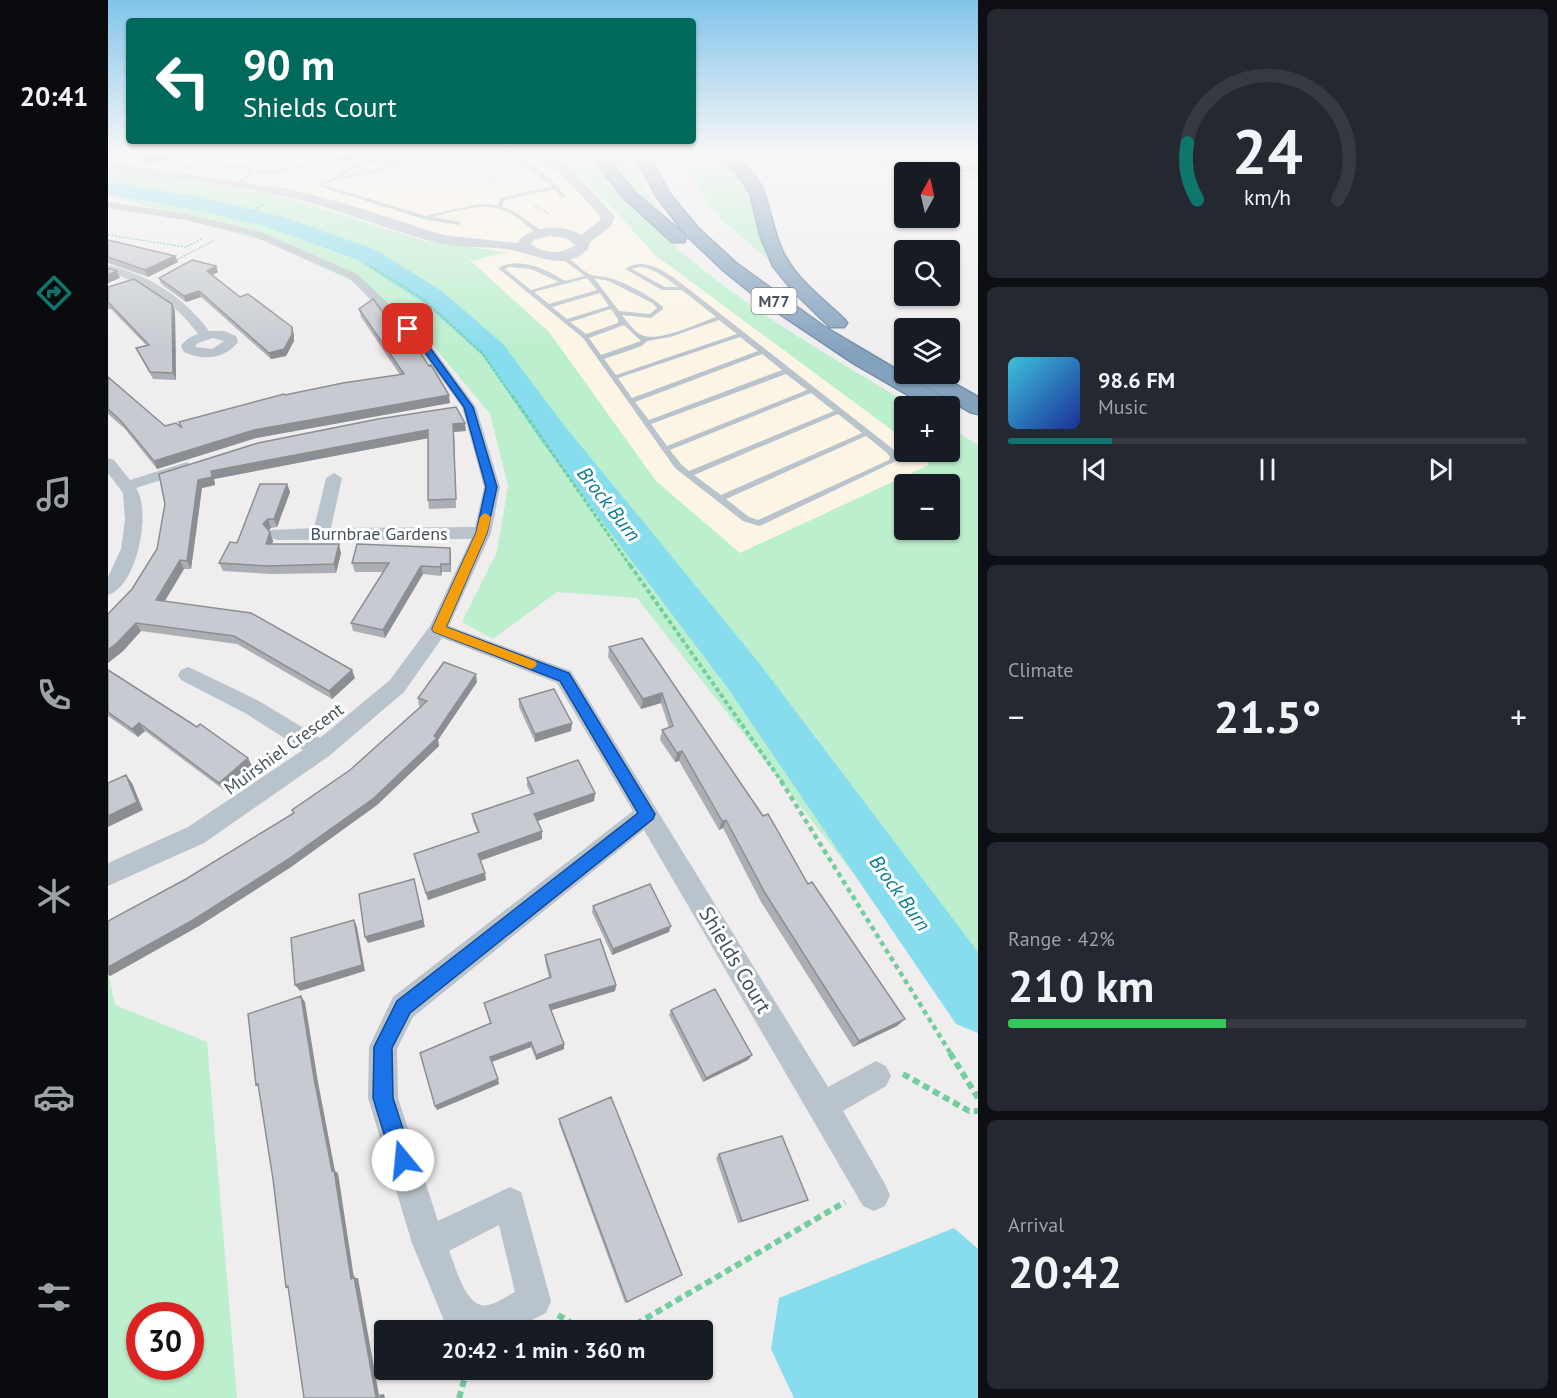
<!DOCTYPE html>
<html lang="en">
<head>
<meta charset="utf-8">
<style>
  :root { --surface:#171b24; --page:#242831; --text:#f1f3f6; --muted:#9ea1a6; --line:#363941; --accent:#0f766e }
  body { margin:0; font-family:"PT Sans",sans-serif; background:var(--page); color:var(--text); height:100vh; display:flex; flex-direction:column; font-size:22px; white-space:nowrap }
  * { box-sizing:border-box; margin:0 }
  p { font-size:20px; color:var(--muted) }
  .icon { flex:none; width:33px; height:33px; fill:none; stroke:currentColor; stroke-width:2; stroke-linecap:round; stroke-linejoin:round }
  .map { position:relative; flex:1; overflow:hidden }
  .drawer { display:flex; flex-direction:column; gap:9px; padding:9px; background:#0d0f14; width:579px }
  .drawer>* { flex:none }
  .banner { position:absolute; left:18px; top:18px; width:570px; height:126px; border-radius:6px; box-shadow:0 2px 4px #0004; background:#00695c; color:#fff; overflow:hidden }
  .needle { width:39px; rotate:8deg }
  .tools { position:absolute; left:786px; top:162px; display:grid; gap:12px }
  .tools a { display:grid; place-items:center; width:66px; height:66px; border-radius:6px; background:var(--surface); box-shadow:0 2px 4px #0004; font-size:30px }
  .speed { position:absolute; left:18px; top:1302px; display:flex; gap:12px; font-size:30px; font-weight:700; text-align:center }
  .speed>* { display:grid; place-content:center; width:78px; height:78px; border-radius:50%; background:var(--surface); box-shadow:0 2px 4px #0004; line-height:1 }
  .speed .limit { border:9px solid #d22; background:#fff; color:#111 }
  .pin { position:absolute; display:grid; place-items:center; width:51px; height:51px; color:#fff; margin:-26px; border-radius:12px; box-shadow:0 3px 9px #0006 }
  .me { position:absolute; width:66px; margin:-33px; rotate:343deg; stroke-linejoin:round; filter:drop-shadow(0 0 4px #0008) }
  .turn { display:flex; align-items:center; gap:21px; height:126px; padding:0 18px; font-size:27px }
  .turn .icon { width:78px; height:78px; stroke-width:2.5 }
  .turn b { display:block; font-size:42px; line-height:51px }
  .big { font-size:45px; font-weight:700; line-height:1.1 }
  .drawer .tile { flex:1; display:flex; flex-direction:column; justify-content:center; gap:9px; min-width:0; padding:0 21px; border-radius:9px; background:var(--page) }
  .drawer .dial { align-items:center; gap:0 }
  .dial svg { height:156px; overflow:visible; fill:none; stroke:var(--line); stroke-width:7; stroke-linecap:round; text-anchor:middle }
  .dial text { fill:var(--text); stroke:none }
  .song { display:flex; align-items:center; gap:18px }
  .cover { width:72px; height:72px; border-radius:9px; background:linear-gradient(135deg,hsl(190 70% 55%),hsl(230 70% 35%)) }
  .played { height:6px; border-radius:3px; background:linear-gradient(90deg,var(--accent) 20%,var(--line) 20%) }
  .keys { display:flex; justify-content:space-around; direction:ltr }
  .heat { display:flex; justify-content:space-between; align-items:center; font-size:33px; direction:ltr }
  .charge { height:9px; border-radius:4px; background:linear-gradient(90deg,#34c759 42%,var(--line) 0) }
  .trip { position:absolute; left:266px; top:1320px; width:339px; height:60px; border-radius:6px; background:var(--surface); box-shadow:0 2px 4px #0004; font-weight:700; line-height:60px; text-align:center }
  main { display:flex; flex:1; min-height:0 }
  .tab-bar { display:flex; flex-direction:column; width:108px; justify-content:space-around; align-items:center; background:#090b0e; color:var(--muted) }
  .tab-bar .icon { width:42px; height:42px }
  .tab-bar .on { color:var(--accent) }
  .tab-bar b { font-size:27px; color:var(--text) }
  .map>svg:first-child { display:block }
  .commercial { fill:#fcf5e6 }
  .green { fill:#bbefcd; fill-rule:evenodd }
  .water { fill:#87dced }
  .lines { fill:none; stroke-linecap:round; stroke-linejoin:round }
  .river { fill:#87dced; fill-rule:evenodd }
  .highway-casing { stroke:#708da9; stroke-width:3 }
  .path-far5 { stroke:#72ce9d; stroke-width:1.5; stroke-dasharray:2 1.5; stroke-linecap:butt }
  .path-far4 { stroke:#72ce9d; stroke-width:2; stroke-dasharray:3 1.5; stroke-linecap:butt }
  .path-far3 { stroke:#72ce9d; stroke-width:3; stroke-dasharray:4 2; stroke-linecap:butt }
  .path-far2 { stroke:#72ce9d; stroke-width:4; stroke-dasharray:4.5 3; stroke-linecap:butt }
  .path-far1 { stroke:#72ce9d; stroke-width:4.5; stroke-dasharray:5 4; stroke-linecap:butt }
  .path { stroke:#72ce9d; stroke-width:6; stroke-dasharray:7 4.5; stroke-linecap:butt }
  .lane { fill:#b9c3cb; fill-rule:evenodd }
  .street { fill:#b9c3cb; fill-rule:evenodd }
  .secondary { fill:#bbc7d2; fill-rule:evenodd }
  .highway { fill:#84a2be; fill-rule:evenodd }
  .wall { fill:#abafb4 }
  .shaded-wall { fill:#8b8e92 }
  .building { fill:#c7cbd1; stroke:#8b8e92; stroke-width:1.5 }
  .route { fill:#1a73e8; stroke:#114b97; stroke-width:1.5 }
  .slow { fill:#f59e0b }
  .labels { text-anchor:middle; stroke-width:6; stroke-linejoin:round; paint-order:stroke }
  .shield { fill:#fff; stroke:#7e868c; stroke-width:1.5 }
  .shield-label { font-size:16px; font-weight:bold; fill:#46525b }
  .street-label { font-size:18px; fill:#46525b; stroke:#fff }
  .water-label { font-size:20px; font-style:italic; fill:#0b7c93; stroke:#fff }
  .near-street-label { font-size:21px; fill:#46525b; stroke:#fff }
</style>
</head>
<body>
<main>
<nav class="tab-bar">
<b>20:41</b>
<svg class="icon on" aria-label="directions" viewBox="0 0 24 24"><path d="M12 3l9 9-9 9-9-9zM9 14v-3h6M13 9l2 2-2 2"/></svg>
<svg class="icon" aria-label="music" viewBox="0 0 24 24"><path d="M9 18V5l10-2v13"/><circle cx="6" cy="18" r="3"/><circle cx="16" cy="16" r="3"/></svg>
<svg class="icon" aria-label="phone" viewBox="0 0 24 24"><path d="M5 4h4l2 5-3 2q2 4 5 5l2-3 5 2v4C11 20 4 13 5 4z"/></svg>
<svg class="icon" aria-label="climate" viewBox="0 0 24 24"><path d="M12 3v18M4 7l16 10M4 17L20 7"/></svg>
<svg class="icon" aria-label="car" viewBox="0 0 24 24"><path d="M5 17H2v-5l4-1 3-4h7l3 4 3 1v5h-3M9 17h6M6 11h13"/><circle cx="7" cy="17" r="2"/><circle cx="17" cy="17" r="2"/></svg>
<svg class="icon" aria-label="filters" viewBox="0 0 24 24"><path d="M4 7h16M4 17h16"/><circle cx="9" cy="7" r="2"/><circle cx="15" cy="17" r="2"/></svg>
</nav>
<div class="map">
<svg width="870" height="1398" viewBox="0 0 870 1398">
  <rect width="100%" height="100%" fill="#f0edee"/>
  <path class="commercial" d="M0,155H442L461,167L510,214L547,255L796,439V452H812L822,465L632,553L548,481L441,332L367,267L347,247L343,237L238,204L177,188L0,163Z"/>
  <path class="green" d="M442,155H481C562,265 690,338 805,406H796V439L547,255L510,214L461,167Z
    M496,155H522L529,178L560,223L510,175Z
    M571,155C582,155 594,153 604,155C643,163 653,231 663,262L614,220L599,201Z
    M0,170L162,193L317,241L399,252L364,261L354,253L441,332L548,481L632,553L821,465L812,452H842V428L870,445V1032L529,598L449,592L385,639L354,622L389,552L400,486L382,414L323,343L244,281L156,241L81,221L26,202L0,195ZM796,484H842V530H796Z
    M0,973L7,1005L99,1042L129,1398H0ZM32,1316H82V1366H32Z"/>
  <path class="water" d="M846,1228L870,1249V1398H686L663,1349L671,1298Z"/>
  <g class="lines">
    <path class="river" d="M0,182L88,196L172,216L266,249L334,291L395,344L455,424L651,663L870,952V1033L848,1024L619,687L431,438L375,356L316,303L248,259L156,226L88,210L0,194Z"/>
    <defs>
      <path id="highway" d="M482,155H497L527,193L576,234L578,238L576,242H564L517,199Z
        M527,155H541L561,193L590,228L628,263L715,326L842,401L845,406L842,411V406H819L745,363L657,304L615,270L578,235L547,194Z
        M607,155H624C666,184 656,210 674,250C687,279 714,298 736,319L739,323L736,327H722L686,292L665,266L652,235L642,192L626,170Z
        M811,374H829L870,397V414L862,412L811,382L808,377Z"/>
    </defs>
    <use href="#highway" class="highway-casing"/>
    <path class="path-far5" d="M701,155L820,172
      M764,155L761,159L795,166
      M736,157L761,159
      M351,163L391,186
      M817,170L870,177
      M842,176L870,180
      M427,206L441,214
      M135,214L156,205
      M0,235L78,247L95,238
      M66,261L107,240"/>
    <path class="path-far4" d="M262,266L315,299L374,353L405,397"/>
    <path class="path-far3" d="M404,395L523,567"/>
    <path class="path-far2" d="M522,565L674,782"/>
    <path class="path-far1" d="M673,781L843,1054"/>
    <path class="path" d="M842,1053L870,1098
      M795,1074L861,1111H870
      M450,1315L475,1330
      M518,1330L737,1202
      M351,1398L359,1370"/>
    <path class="lane" d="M334,155H343L228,180L218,183L216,185L321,217V215L370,204L390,205L393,198L444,186L419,167L391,155C417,155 443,177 458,197L454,198L447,189L397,200L394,206L405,211L435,232L433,235C422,229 413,219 402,213C377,200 349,211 324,217L353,222L351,225L315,219L211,186C216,179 221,181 227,177C231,174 234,170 238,168C254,159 280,156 296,162L258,164L243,169L233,177Z
      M214,160L216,162L167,173L144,174L129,185L127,183L140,175L139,170C112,162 82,173 56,163L58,162L85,166L131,165L143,168L144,172L167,171Z
      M449,255C463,256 470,268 481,274C488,277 498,276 505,279C520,284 543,296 555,307V309L543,318L514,315C519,321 526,332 534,335C549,343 591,323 608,317L574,290H554L517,269C540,254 564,277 582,290L785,449L790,457L788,461L654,525L651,526L635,521L567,468L475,338L390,268C411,256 438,269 457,281L477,276L460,263L449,257ZM401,267L423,269L451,282L423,290L397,269ZM531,267C545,267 559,279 570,287H557L524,269ZM479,278L489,290L441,304L426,292ZM486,278L501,281L544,303L549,308L542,314L511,311ZM492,293L501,306L459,319L444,307ZM503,309L510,319V323L478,334L462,322ZM611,320L629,334L508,375L496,359L534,346L539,341L562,337ZM516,325L533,341L493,355L481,338ZM632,337L650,351L524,398L510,378ZM654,354L674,370L541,420L527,402ZM678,374L699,390L559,446L543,424ZM703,393L726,411L581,471L573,464L562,450ZM730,414L754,433L613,495L586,475ZM758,436L779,453L782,457L781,460L650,520L641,517L618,499Z"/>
    <path class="street" d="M0,202L77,214L153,232L249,274L319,340L368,407L392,487L383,533L341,626L463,671L720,1087L768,1061L778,1066L783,1076L778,1086L735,1111L777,1184L782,1195L777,1206L766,1211L755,1206L536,830L305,1017L289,1049L290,1098L330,1221L402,1187L413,1192L443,1301L438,1313L404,1330H347L337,1323L304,1243L260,1098L261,1047L285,997L525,811L449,683L334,638L296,692L221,756L96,843L0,886V863L80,827L195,750L137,713L73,680L70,675L73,670L80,667L87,670L151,701L212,738L282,680L322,626L363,539L169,540L163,538L160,534L163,530L206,528L218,478L226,473L234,478L223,528L367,527L376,487L354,407L309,346L241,278L145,236L77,220L0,208ZM391,1225L407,1292C399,1296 389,1303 380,1305C358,1310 348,1267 341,1251Z
      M0,265C41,275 76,297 101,331H116L128,336L130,342C117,359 95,361 76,352L73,346C78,339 82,337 90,334C68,303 36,283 0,272ZM105,338L116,341L104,349L87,347L90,343Z
      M0,458L6,460L22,480L79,462L87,467L85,470L28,488C44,511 29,587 0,595V577L13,549L17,520L15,493L0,473Z"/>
    <path class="secondary" d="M424,155H439L460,166L507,216L503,226L482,242L480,249C458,270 436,258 412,252C386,245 356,249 330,243C280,230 232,209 181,197C122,184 60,179 0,170V162L180,189L232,202L335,235L409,243C422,225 455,224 473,235L491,221L493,217L452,172ZM441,236L458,238L467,245C454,255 436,254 423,244L426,240Z"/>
    <use href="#highway" class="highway"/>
  </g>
  <path class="wall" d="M27,155H123L88,161L81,156L36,164Z
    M220,155H264L231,162Z
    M738,155H865L870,156V174L830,167L828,169Z
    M0,240L67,256L70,262L40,277L0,263Z
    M108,266L110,272L104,275L132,297L186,334V341L178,356L163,359L93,297L78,302L53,284L51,278Z
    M0,287L64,304L67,311L68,380L45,379L28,348L38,345L3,309H0Z
    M251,309L342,403L148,438L49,469L17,429L0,414V377L57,426L73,427L71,422L177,395L292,375L253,317Z
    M358,431L346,432L348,508L321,509L320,500V438L106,479L107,485L94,488L83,569H76L56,602L247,678L224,699L129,644L33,631L15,651L0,663V614L24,589L49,549L57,504L150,443Z
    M179,484L182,492L169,527L163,528L160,530L165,541L164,544L233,553L228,573L163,574L115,571L111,563Z
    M342,548L343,556V572H334L333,576L315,574L277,638L245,631L243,623L275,572H247L244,563Z
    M534,638L700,884L789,1026L745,1047L653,902L615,828L611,830L571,761L567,762L552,740L554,730L561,728L553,703L533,709L500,657L501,647Z
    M0,670L144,766L116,790L37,731L30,737L0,716Z
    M369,682L330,740L331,746L269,805L183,867L91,926L2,976L0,974V921L78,879L186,813L184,810L242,770L313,707L311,706L310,698Z
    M411,699L464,723L463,731L427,742L411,707Z
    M419,778L487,793L486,801L429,821L434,839L372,861L378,880L320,900L306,854L370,833L365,821L364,814L423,794L419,786Z
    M485,906L561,932L504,955L484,912Z
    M437,955L508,985L507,991L443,1010L456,1044V1049L428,1060L423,1047L384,1062L391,1084L329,1110L327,1106L382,1024L376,1003L441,977L437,961Z
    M563,1010L644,1055L640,1060L595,1082L561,1015Z
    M451,1119L519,1302L517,1303L451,1123Z
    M611,1154L700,1200L630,1223L608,1158Z"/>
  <path class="shaded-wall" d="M47,155H81V156L36,164L34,158Z
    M87,155H123L88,161Z
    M139,155H149V156L140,158Z
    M152,155H171L153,159Z
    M200,155H217L200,158Z
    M230,155H264L231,162Z
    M67,256L70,262L40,277L37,270Z
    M108,266L110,272L101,277L99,271Z
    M9,271L12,278L0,283V275Z
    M91,291L93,297L78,302L76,296Z
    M64,304L67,311L68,380L65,373Z
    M184,327L186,334V341L178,356L163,359L161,353Z
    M341,395L342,403L148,438L49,469L46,461L146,430Z
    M357,423L358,431L346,432L348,508L345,424Z
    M320,430L321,438L106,479L107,485L94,488L83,569L79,561L90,480L103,471Z
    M179,484L182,492L169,527L166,519Z
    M160,519L163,528L158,533L155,524Z
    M162,532L165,541L161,552L158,544Z
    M231,544L233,553L228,573L226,564Z
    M342,548L343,556V572L342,564Z
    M72,560L76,569L52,609L48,600Z
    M333,564L334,572L333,576L332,567Z
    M313,566L315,574L277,638L275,630Z
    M28,623L33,631L15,651L0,663V650Z
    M244,670L247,678L224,699L221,691Z
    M368,674L369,682L330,740L331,746L269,805L183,867L91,926L2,976L0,974V967L326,736Z
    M554,693L553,703L533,709L535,699Z
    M31,723L37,731L30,737L24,729Z
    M464,723L463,731L427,742V734Z
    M574,751L571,761L567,762L569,753Z
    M140,758L144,766L116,790L111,783Z
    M18,775L24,783L35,810L0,827V816Z
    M487,793L486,801L427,822L426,814Z
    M618,820L615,828L611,830L614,821Z
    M434,831V839L371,861L370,854Z
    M377,873L378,880L320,900L318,893Z
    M306,879L317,927L260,943L257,937Z
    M246,920L249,927L257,971L192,991L187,985Z
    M563,926L561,932L504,955L505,949Z
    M508,985L507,991L441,1011V1005Z
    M193,996L197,1002L210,1082L227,1171L230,1173L246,1278H250L271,1395L268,1397L243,1279L224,1171L206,1078Z
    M797,1019L789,1026L745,1047L751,1041Z
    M423,1042V1047L383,1062L382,1057Z
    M456,1044V1049L428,1060V1055Z
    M644,1055L640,1060L595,1082L598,1078Z
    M390,1079L391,1084L329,1110L327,1106Z
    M700,1200L695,1202L630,1223L634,1221Z
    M276,1394L277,1398H273V1395Z"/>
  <path class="building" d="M31,155H47L34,158Z
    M767,155H865L870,156V169L831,163L830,165Z
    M0,240L67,256L37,270L0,257Z
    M84,260L108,266L99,271L132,297L140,294L184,327V334L176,349L161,353L91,291L76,296L51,278Z
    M0,268L9,271L0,275Z
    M26,279L64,304L65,373L42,372L28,348L41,345L0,302V287Z
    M265,299L301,347L307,345L321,366L323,365L341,395L146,430L46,461L13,421L0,409V377L57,426L68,423L74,428L71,422L176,394L177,395L235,383L296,374L251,309Z
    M348,407L357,423L345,424L348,499L320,500V430L103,471L104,477L90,480L79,561L72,560L48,600L143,613L244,670L221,691L126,636L28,623L9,643L0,650V614L24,589L49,549L57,504L51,474L150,443L270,419Z
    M152,484H179L166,519H160L155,524L162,532L158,544H231L226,564L160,566L111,563L122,542L129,543Z
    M249,544L342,548V564H333L332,567L313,566L275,630L243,623L281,563H244Z
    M534,638L655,816L660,814L700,884L704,882L797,1019L751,1041L657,893L618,820L614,821L574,751L569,753L554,730L565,726L554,693L535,699L501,647Z
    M336,662L368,674L326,736L329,738L266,798L179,860L85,920L0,967V921L78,879L186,813L184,810L242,770L319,701L310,698Z
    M0,670L89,727L92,724L140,758L111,783L31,723L24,729L0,712Z
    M446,689L464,723L427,734L411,699Z
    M470,760L487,793L426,814L434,831L370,854L377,873L318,893L306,854L371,832L364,814L426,793L419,778Z
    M18,775L29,802L0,816V783Z
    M306,879L315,920L257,937L251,894Z
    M542,884L563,926L505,949L485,906Z
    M246,920L254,965L187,985L183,938Z
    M492,939L508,985L441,1005L456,1044L428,1055L423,1042L382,1057L390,1079L327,1106L312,1053L383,1023L376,1003L443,977L437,955Z
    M607,989L644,1055L598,1078L563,1010Z
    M193,996L206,1078L224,1171L226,1170L243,1279L246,1277L268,1397L273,1395V1398H196L180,1286L178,1287L165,1179L150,1084L148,1085L140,1014Z
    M503,1097L574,1275L519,1302L451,1119Z
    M674,1136L700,1200L634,1221L611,1154Z"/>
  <linearGradient id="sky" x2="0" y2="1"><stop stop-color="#81c4ea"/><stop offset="0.44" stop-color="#f8f7f7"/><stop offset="1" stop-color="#f8f7f7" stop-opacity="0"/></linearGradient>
  <rect width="870" height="351" fill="url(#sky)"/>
  <path class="route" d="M297,328H303L317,341L365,407L389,487L379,533L338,627L461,673L547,814L545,819L302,1013L284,1048L285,1098L305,1160L302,1167L295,1170L287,1167L284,1160L265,1098L266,1047L289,1001L530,813L452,681L326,632L324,629L368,533L378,487L356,407L311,344L297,331Z"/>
  <path class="slow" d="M377,513L383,517L379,533L338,627L427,661L429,664L427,667L423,669L326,632L324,629L368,533L372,517Z"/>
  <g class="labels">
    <rect class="shield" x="643.5" y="288" width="45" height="26" rx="4.5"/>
    <g class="shield-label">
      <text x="666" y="307">M77</text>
    </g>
    <g class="street-label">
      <text x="271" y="540">Burnbrae Gardens</text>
      <text transform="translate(176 749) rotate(-36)" y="6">Muirshiel Crescent</text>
    </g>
    <g class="water-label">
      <text transform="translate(501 504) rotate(52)" y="7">Brock Burn</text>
      <text transform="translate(792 893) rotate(54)" y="7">Brock Burn</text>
    </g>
    <g class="near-street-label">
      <text transform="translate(627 960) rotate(59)" y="7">Shields Court</text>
    </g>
  </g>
</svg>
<div class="tools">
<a><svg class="needle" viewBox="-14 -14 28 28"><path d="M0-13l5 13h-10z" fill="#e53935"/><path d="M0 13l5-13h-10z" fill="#9ea1a6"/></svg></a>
<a><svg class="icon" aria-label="search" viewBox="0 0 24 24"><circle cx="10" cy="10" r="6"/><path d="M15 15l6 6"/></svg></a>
<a><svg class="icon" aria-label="layers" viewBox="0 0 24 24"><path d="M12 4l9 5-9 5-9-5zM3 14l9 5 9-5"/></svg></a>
<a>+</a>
<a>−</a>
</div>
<div class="speed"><div class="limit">30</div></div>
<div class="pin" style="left:300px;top:329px;background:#d93025"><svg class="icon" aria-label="arrive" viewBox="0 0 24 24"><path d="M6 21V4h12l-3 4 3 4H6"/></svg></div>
<svg class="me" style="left:295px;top:1160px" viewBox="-20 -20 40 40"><circle r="19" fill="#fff"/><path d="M0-13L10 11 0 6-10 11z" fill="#1a73e8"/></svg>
<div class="trip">20:42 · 1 min · 360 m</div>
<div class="banner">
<div class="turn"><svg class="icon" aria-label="left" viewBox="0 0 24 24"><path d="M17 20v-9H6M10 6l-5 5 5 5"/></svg><div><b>90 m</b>Shields Court</div></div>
</div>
</div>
<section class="drawer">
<div class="tile dial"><svg viewBox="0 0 100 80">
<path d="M14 69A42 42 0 1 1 86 69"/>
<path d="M14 69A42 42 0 0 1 9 40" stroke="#0f766e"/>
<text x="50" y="56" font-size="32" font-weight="700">24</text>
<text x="50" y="72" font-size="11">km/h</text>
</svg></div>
<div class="tile">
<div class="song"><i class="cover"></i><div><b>98.6 FM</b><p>Music</p></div></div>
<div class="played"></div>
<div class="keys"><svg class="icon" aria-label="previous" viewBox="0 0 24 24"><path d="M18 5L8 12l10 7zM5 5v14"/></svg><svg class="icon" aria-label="pause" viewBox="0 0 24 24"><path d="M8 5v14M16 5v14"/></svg><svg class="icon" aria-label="next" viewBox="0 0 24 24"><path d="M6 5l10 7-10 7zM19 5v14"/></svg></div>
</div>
<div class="tile"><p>Climate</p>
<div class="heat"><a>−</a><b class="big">21.5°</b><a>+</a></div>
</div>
<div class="tile"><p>Range · 42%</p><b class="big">210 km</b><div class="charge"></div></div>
<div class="tile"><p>Arrival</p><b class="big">20:42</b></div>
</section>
</main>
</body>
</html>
